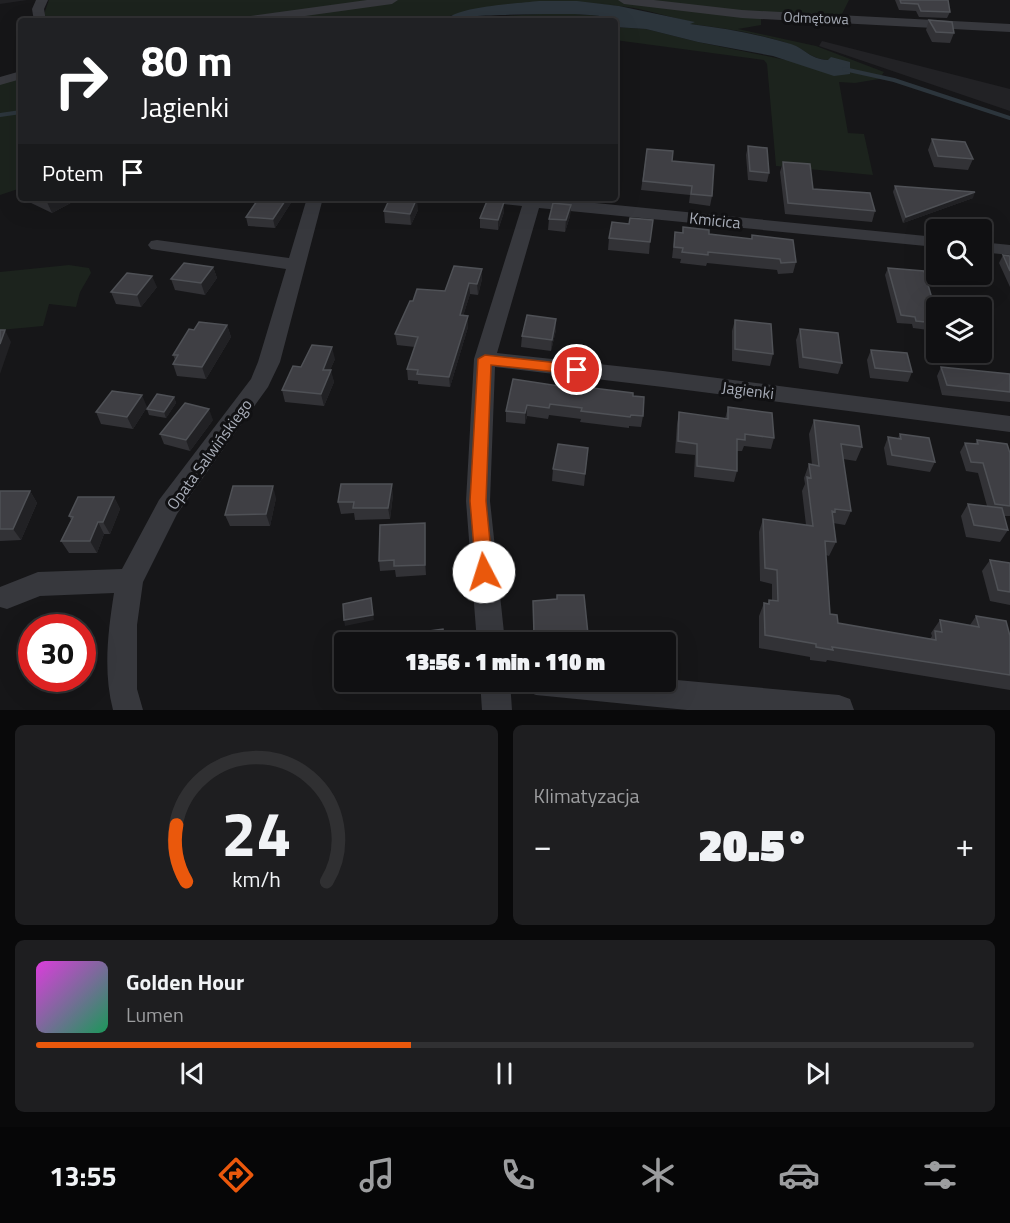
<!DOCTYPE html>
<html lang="pl">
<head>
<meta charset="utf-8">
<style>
  :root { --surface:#101012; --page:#1e1e20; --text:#f1f3f6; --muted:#9c9d9f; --line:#303032; --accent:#ea580c }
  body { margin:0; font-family:"Titillium Web",sans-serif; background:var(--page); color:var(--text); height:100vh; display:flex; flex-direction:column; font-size:22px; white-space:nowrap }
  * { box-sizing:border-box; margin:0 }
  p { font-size:20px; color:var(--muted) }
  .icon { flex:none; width:33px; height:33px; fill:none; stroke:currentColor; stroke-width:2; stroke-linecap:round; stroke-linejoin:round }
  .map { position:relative; height:710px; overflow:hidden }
  .panel { display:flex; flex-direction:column; gap:15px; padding:15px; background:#09090a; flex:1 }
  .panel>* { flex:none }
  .guide { position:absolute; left:18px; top:18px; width:600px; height:183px; border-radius:6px; box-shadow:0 6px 24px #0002,0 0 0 2px var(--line); background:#202124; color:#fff; overflow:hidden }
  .fabs { position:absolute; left:926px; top:219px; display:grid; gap:12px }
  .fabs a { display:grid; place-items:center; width:66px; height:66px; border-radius:6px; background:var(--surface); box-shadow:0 6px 24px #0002,0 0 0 2px var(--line); font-size:30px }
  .speed { position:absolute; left:18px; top:614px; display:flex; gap:12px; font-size:30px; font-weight:700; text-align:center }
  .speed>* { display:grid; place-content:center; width:78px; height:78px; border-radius:50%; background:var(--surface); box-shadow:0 6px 24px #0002,0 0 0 2px var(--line); line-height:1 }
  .speed .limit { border:9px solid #d22; background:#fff; color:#111 }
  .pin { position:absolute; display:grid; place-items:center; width:51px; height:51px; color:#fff; margin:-26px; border:3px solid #fff; border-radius:50%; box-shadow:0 2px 6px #0007 }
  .me { position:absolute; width:66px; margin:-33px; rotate:355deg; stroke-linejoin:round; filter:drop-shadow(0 0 4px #0008) }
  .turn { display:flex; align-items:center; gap:21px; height:126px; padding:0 24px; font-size:27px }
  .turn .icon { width:78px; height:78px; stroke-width:2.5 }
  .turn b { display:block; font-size:42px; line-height:51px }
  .then { display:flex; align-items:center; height:57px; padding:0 24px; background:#0003; gap:12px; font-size:22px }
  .big { font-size:45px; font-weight:800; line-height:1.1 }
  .panel .tile { flex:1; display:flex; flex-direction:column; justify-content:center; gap:9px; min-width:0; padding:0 21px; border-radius:9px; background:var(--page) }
  .panel .dial { align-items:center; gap:0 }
  .dial svg { height:156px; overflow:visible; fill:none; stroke:var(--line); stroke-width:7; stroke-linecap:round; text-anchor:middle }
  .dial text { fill:var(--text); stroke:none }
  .song { display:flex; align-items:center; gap:18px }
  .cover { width:72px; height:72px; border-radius:9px; background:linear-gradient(135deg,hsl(300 70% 55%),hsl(150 70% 35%)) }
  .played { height:6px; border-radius:3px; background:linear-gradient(90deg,var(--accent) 40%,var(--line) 40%) }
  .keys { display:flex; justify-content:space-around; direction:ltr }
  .heat { display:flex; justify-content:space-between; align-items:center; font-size:33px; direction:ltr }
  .panel .tiles { flex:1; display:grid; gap:15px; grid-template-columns:1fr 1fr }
  .tile:last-child { grid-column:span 2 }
  .trip { position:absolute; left:334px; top:632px; width:342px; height:60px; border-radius:6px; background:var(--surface); box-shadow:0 6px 24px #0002,0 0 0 2px var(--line); font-weight:800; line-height:60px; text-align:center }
  .tabs { display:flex; height:96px; justify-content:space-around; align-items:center; background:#060607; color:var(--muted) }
  .tabs .icon { width:42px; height:42px }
  .tabs .active { color:var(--accent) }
  .tabs b { font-size:27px; color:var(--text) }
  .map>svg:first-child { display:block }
  .built { fill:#222225 }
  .green { fill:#1c231d }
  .water { fill:#2c353c }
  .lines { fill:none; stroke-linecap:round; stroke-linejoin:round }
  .stream { stroke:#2c353c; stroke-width:4 }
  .minor { fill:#37383d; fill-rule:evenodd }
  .wall { fill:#323236 }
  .shaded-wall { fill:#212124 }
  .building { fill:#3f3f44; stroke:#4f5156; stroke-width:1.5 }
  .route { fill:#ea580c; stroke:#983908; stroke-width:1.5 }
  .labels { text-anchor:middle; stroke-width:6; stroke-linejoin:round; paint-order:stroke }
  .far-street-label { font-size:14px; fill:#a8adb8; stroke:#111113 }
  .street-label { font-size:16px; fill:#a8adb8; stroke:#111113 }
</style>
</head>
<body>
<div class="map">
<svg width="1010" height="710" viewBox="0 0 1010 710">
  <rect width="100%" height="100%" fill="#161618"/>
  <path class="built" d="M822,41L1010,89V111L819,46Z"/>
  <path class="green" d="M49,0H849L841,16L761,17V25L738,29L816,46L884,72L879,79L855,83L839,82L848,133L864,134L873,175L776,166L767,64L764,60L615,40V27L646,29L698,42L786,60H829C809,59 806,49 790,44C758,33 723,28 689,24L693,22C673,18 654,12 634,8C577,0 505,0 450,16L471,18L557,13L607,16L599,19L240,21L238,18L221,21H49L44,14Z
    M21,78V188L0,195V84Z
    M69,265L89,268L91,273L80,292L76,307L49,304L43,326L0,330V272Z"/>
  <path class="water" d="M539,1H577L619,6L695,22L690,24C724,28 758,34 791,44C806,49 809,59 828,60L831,57L850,62V74L834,76L773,56L698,42L646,29L615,27V21H545L607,18C595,10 473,16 450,17C462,7 519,3 539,1Z"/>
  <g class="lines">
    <path class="stream" d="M844,69L894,80L1010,118
      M0,115L21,112"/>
    <path class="minor" d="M36,0H48L44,9L46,21H34L32,9Z
      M367,0H398L392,4L269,21H237L243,17Z
      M618,0H654L742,10L1010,24V32L742,18L624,4Z
      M21,71V79L0,85V77Z
      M307,198H323L280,362L268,387L177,514L143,582L137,625V689L143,710H113C103,672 108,631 114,593L40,596L7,609L0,607V587L38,572L122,569L159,500L251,379L258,362L286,269L157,250L151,249L148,245L151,241L157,240L289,258Z
      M486,198H545L936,237V247L539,208L497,353L663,371L1010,416V432L663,387L495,367L490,501L505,642H477L466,501L474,359L522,206L494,203Z
      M981,242L1010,245V255L981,252Z
      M666,679L839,695L850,699L854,710H687L536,695L526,691L521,681H666Z
      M480,681H510L512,710H482Z"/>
  </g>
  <path class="wall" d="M895,0H948L950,12L947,18L919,17L916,11L899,10Z
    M929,20L954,33L950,43L932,42L926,30Z
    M932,139L973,159L968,170L934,167L928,150Z
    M748,146L769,173L767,182L748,180L746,155Z
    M647,149L672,161L712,196L710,206L689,203L690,195L641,190Z
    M783,162L813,189L875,211L872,222L785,214L780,172Z
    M895,186L973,198L903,223L893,192Z
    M26,198H80L52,213L27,201Z
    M259,198H294L275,228L248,226L246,217Z
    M504,202V212L498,230L480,228V218Z
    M571,205L570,216L565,232L548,230L549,219Z
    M418,210L411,225L385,223L384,211Z
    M683,227L709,234L751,239L752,235L796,262L793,273L778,274L777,270L707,263L706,266L680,263L681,259L672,258L675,232L682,233Z
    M609,238L650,242L649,254L608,250Z
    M1003,255L1010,256V287L999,263Z
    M213,267L217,278L205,295L175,290L171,279Z
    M888,268L936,312V331L913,328L912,324L897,323L885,275Z
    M482,269V279L478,295L470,294L463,316L468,327L450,387L418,384V381L408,380L407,369L415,347L397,345L395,334L413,301L445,291Z
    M157,287L141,307L116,304L111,292Z
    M556,319V330L551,351L521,347L522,336Z
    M735,320L773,354L770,366L732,361V331Z
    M227,325L231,337L206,379L177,376L173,364L175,360L173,355L194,330Z
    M800,329L842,363L838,374L799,368L796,340Z
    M871,350L912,372L908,382L870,378L867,360Z
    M335,359L330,370L334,382L324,406L285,402L282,390L301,367Z
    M941,367L1010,374V402L942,395L937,376Z
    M585,390L633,396L643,416L641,427L629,426V428L580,422L581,419L549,415L548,419L527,416L525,424L506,422V411Z
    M174,397L176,403L166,418L149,415L147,409Z
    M147,407L133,429L101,424L96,412Z
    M728,407L774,438L771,449L744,446L742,451H737V471L734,482L694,477L695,455L675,453L677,424L679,412L725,419Z
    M213,420L190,451L164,444L160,434Z
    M814,420L862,447L856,461L843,459L851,511L845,525L833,523L836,542L829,556L826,555L830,614L838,623L930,639L932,636L931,633L940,620L970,625L976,616L1010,636V690L827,660L826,662L810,660V657L759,648V616L764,603H768L769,600L772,601V584L760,581L759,532L763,519L806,525L802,491L805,484L804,478L809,464L812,465L809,434Z
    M900,434L935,462L930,472L887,465L884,448L888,437L898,438Z
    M977,440L1010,453V516H1004L1008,530L1000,542L966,537L961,516L968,504L987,506L978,473L966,471L960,452L965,443L975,444Z
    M588,448L584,486L552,481L553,469Z
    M0,491H30L37,503L21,540L0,541Z
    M393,495L390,519L355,520L354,513L341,514L338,502Z
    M114,497L120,509L110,534H104L97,553H69L61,541L71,520L69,516Z
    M276,498L270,526H230L225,515Z
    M425,523L426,534V575L396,577L395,570L380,571L379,561Z
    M990,560L1010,563V605L990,601L982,571Z
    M533,601L588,634L587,642H533Z
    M404,681H449L405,689Z"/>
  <path class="shaded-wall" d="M0,0H27L0,4Z
    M975,192L973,198L903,223L906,217Z
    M54,198H80L52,213L47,202Z
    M287,198H294L275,228L273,219Z
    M417,198L418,210L411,225L410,214Z
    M504,202V212L498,230V220Z
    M571,205L570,216L565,232L566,220Z
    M213,267L217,278L205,295L201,283Z
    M482,269V279L478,295L477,284Z
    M152,276L157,287L141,307L137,295Z
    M469,283L470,294L460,326V315Z
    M468,316V327L450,387L449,377Z
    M556,319V330L551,351L552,340Z
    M227,325L231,337L206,379L202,367Z
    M5,330L11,342L0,374V344Z
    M332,347L335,359L325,382L323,370Z
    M331,370L334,382L324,406L321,394Z
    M142,395L147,407L133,429L127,417Z
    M174,397L176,403L166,418L164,412Z
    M527,405V416L525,424V413Z
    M209,409L213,420L190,451L186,440Z
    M392,484L393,495L390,519L388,508Z
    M273,486L276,498L270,526L266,514Z
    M30,491L37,503L21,540L13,529Z
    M114,497L120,509L110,534L103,522Z
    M98,522L104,534L97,553L90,541Z
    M425,523L426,534V575L425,565Z
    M371,598L374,620L345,626L344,620Z
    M355,681H391L348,693L346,683Z"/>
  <path class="building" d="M900,0H948L950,12L921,11L918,4L901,3Z
    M929,20L952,22L954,33L936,32Z
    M932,139L965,142L973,159L938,156Z
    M748,146L767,148L769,173L750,171Z
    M647,149L673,151L672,161L714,165L712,196L691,194L692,186L643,181Z
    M783,162L810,164L813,189L870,193L875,211L788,203Z
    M895,186L975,192L906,217Z
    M39,198H54L47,202Z
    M259,198H287L273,219L246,217Z
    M390,198H417L410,214L384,211Z
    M487,201L504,202L498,220L480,218Z
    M553,203L571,205L566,220L549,219Z
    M630,218L653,220L650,242L609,238L612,222L629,224Z
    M683,227L709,230V234L752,239V235L793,240L796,262L781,263L780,259L708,252V255L682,252L683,248L674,247L675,232L683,233Z
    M1003,255L1010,256V271Z
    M184,263L213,267L201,283L171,279Z
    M454,266L482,269L477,284L469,283L460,315L468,316L449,377L417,374L418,370L407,369L418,337L395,334L410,301H413L417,289L445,291Z
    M888,268L924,271L936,312V323L916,321L915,317L901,315Z
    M127,273L152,276L137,295L111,292Z
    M527,315L556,319L552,340L522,336Z
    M735,320L771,324L773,354L735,349Z
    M199,322L227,325L202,367L173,364L178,355H173L189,329L194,330Z
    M800,329L838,333L842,363L803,357Z
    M0,330H5L0,344Z
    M312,345L332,347L323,370H331L321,394L282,390L293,366L301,367Z
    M871,350L907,353L912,372L875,368Z
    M941,367L1010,374V392L947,385Z
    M513,379L585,390V387L633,393V396L644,397L643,416L631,415L630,417L581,411L582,408L550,404L549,408L527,405L525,413L506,411Z
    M112,391L142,395L127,417L96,412Z
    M157,394L174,397L164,412L147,409Z
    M185,403L209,409L186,440L160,434Z
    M728,407L772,413L774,438L745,434V440L737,439V471L697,466V444L678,441L679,412L728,419Z
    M814,420L859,426L862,447L841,444L851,511L835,509V512L832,511L836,542L825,541L830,614L837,615L838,623L936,640L935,631L942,632L940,620L979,627L976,616L1006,621L1010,636V675L832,647L833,650L816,647V644L765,635L764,603L769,604V600L778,601L777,570L765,568L763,519L813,526L807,477L811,478L809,464L819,466Z
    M900,434L929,438L935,462L892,455L888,437L901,439Z
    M977,440L1007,444L1010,453V506L995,504L983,463L971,462L965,443L978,444Z
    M558,444L588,448L585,474L553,469Z
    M341,484H392L388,508H353L354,502H338Z
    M233,486H273L266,514L225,515Z
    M0,491H30L13,529H0Z
    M78,497H114L103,522H98L90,541H61L73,517L69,516Z
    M968,504L1002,508L1008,530L974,525Z
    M425,523V565L394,566V560L379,561L380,525Z
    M990,560L1010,563V592L998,590Z
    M557,595H584L588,634H534L533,601L557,599Z
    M371,598L373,615L344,620L343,604Z
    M443,629L445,642H348Z
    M345,642V678L339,646Z"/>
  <path class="route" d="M485,355L577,365L584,370L577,374L491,365L486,501L493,572L490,577L484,579L478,577L476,572L470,501L478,359Z"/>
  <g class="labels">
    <g class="far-street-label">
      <text transform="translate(816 18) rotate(2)" y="5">Odmętowa</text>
    </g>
    <g class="street-label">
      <text transform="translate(715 220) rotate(6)" y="6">Kmicica</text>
      <text transform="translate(748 390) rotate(7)" y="6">Jagienki</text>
      <text transform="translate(209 454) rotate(-54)" y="6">Opata Salwińskiego</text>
    </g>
  </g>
</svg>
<div class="fabs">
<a><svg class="icon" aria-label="search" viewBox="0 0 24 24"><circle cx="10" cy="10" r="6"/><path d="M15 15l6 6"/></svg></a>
<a><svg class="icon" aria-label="layers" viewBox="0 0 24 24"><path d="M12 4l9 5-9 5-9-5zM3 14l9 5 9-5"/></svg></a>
</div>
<div class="speed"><div class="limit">30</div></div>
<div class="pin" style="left:577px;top:370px;background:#d93025"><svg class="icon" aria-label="arrive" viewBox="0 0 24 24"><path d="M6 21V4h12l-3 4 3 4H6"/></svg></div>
<svg class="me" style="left:484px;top:572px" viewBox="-20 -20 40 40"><circle r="19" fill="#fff"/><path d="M0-13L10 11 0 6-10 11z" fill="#ea580c"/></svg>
<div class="trip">13:56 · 1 min · 110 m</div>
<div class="guide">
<div class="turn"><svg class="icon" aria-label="right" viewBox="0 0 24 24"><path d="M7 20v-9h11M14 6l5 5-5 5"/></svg><div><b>80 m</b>Jagienki</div></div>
<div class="then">Potem<svg class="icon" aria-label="arrive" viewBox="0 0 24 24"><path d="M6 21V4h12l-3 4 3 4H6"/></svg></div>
</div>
</div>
<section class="panel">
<div class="tiles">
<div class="tile dial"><svg viewBox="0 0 100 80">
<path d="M14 69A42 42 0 1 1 86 69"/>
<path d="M14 69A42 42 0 0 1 9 40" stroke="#ea580c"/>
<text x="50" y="56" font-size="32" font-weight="700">24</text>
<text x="50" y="72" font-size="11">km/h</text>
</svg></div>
<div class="tile"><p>Klimatyzacja</p>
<div class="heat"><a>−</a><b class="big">20.5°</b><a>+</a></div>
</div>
<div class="tile">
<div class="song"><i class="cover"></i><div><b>Golden Hour</b><p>Lumen</p></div></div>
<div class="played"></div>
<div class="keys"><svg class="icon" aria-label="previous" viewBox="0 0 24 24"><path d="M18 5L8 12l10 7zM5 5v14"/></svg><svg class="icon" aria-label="pause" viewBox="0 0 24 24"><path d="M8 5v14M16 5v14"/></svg><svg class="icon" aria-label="next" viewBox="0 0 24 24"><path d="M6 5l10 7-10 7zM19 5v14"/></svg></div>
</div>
</div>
</section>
<nav class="tabs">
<b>13:55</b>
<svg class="icon active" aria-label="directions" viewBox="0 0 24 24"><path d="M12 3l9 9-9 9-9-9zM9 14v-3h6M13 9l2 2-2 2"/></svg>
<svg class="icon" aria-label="music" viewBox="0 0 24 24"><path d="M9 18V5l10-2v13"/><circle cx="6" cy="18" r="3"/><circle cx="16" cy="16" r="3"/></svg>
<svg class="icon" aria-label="phone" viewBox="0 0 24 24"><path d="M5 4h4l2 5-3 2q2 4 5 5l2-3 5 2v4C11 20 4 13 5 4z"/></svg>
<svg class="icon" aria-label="climate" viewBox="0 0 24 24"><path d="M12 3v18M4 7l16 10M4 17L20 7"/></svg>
<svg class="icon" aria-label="car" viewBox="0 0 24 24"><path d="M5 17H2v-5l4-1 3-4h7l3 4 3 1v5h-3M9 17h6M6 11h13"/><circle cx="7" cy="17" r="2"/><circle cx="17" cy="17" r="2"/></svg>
<svg class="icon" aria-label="filters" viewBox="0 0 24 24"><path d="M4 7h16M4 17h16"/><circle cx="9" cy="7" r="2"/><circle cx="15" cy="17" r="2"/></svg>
</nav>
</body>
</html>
